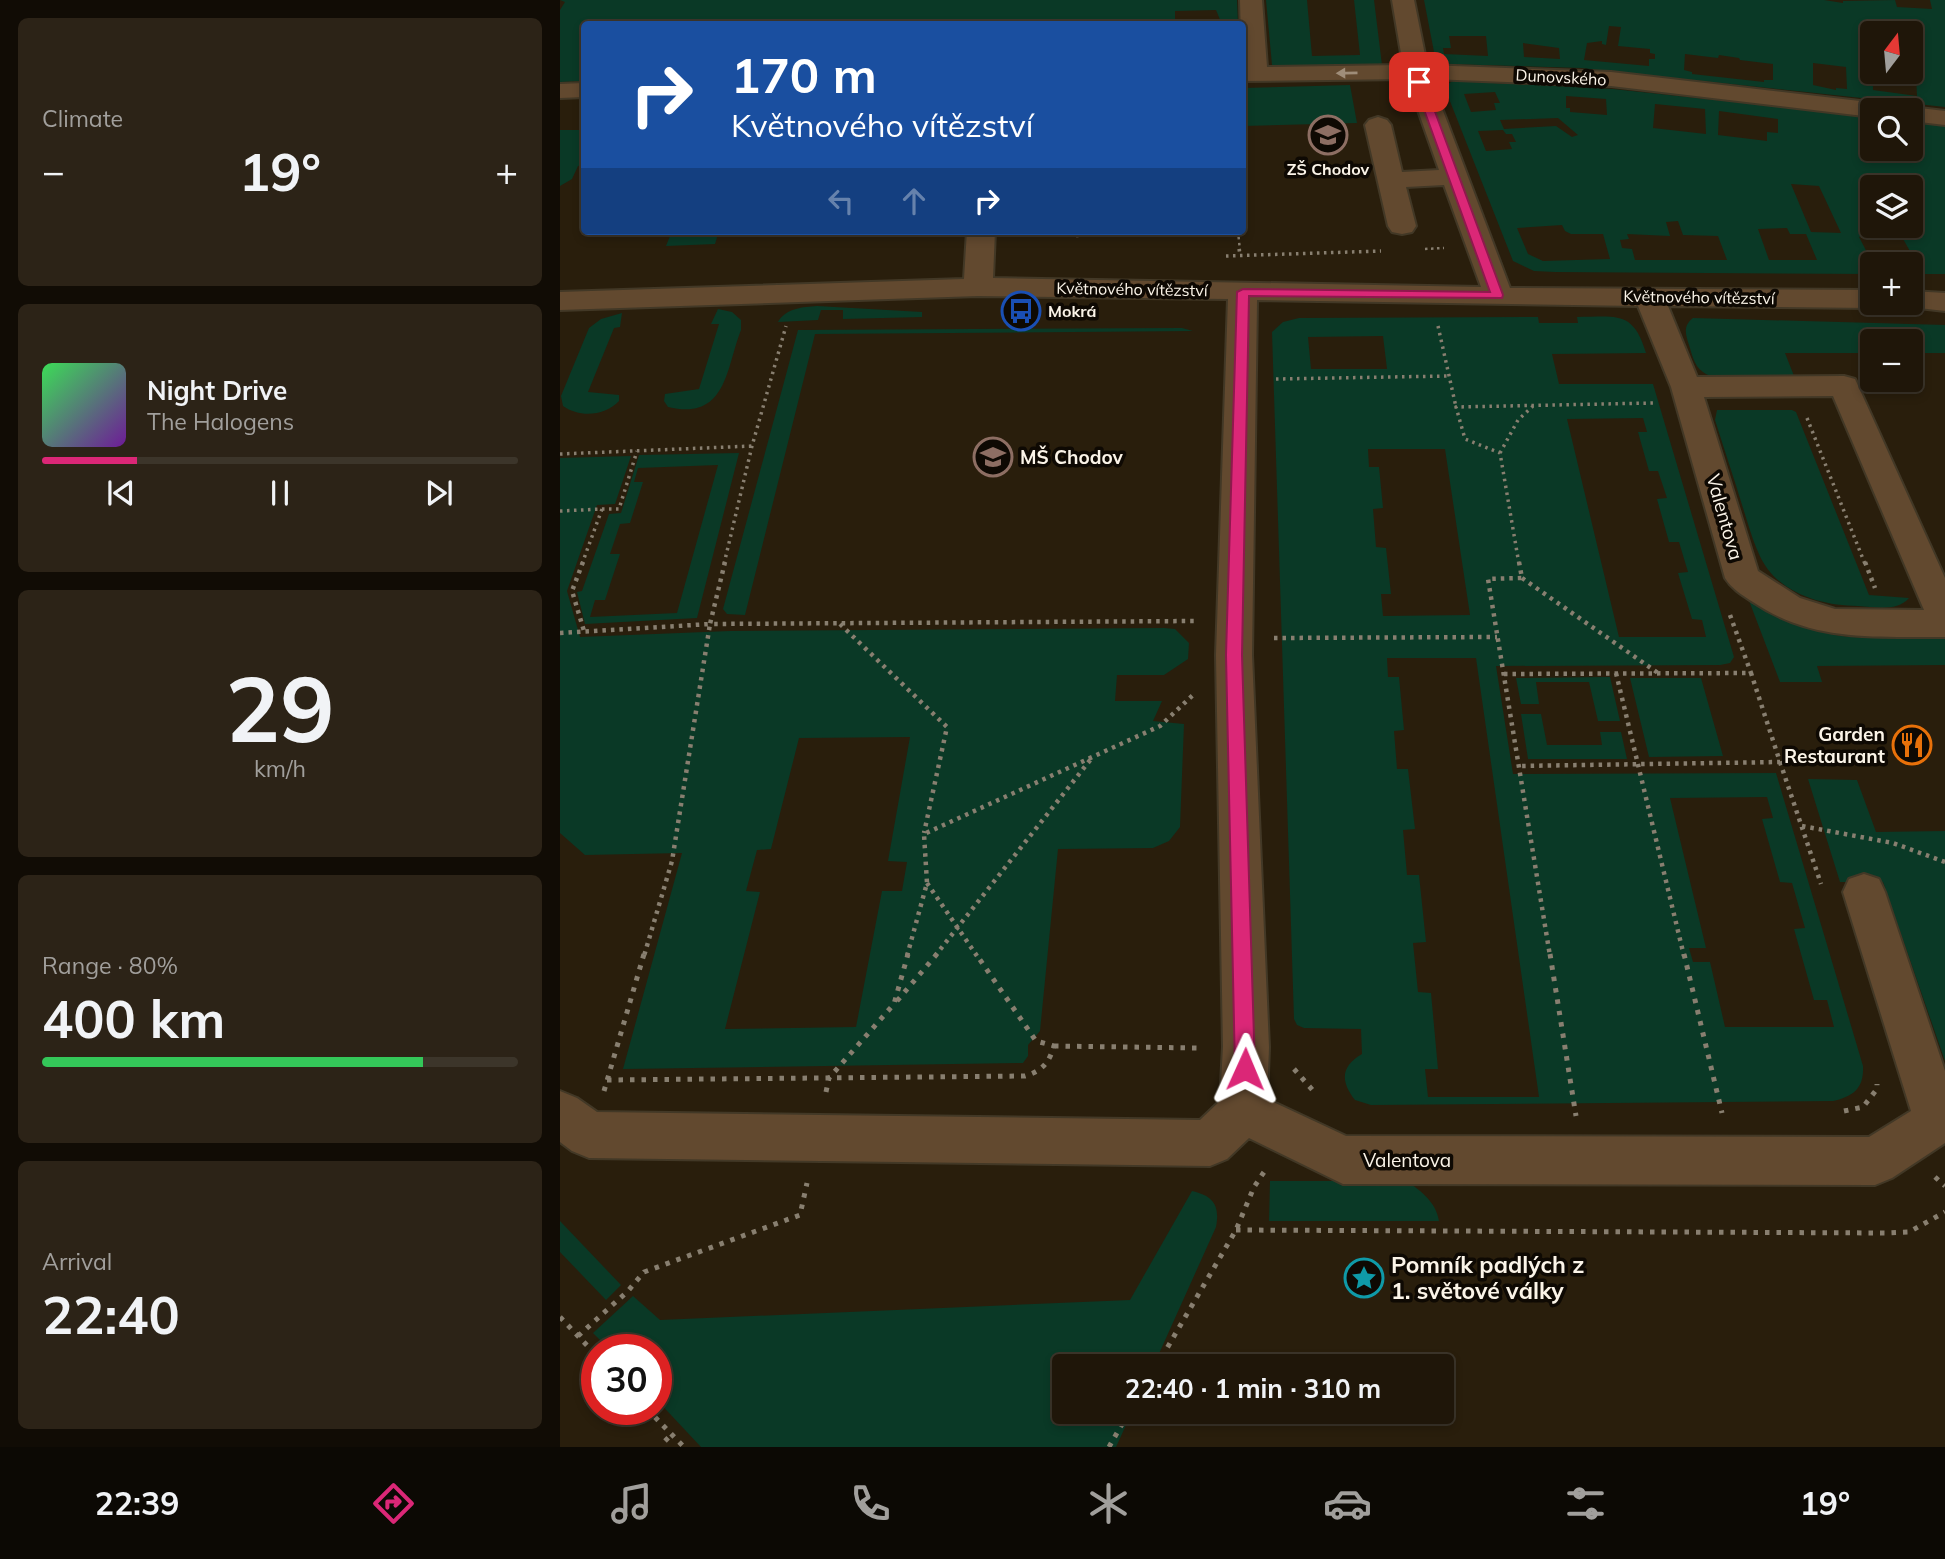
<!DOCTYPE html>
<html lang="en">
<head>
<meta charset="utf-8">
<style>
  :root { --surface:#1f1609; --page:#2c2317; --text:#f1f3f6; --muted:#a19f9c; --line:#3c352a; --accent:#db2777 }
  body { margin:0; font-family:Mulish,sans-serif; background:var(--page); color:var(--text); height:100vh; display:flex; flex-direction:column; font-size:26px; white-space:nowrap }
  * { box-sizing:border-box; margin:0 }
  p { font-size:23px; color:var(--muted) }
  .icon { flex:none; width:38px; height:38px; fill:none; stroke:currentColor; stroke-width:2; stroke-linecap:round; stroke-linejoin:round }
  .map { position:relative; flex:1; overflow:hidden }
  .side { display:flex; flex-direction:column; gap:18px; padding:18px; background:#110c05; width:560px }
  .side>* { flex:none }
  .guide { position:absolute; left:21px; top:21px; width:665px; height:214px; border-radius:7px; box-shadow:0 4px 10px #0003,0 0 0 2px var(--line); background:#1a4fa0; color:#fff; overflow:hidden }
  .needle { width:46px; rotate:16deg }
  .tools { position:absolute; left:1300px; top:21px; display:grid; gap:14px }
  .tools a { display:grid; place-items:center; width:63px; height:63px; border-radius:7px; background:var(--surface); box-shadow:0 4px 10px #0003,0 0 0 2px var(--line); font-size:35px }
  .speed { position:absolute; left:21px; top:1334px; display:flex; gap:14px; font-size:35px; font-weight:700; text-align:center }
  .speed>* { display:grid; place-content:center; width:91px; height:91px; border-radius:50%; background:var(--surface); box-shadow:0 4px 10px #0003,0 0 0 2px var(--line); line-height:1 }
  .speed .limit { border:10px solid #d22; background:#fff; color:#111 }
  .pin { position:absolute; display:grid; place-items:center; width:60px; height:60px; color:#fff; margin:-30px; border-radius:14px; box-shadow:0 4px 10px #0006 }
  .me { position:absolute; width:77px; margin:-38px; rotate:1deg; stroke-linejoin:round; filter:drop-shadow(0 0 5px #0008) }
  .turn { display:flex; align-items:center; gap:24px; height:147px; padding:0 35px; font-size:32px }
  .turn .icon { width:91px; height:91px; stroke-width:2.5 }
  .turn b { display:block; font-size:49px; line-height:60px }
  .lanes { display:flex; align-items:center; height:66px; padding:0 35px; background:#0003; justify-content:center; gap:35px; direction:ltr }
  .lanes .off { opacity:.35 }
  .big { font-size:52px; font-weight:700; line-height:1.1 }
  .side .card { flex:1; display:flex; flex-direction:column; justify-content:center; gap:10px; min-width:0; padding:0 24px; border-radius:10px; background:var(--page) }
  .side .dial { align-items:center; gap:0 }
  .dial b { font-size:91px; line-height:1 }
  .song { display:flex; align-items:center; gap:21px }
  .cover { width:84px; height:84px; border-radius:10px; background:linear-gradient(135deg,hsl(130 70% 55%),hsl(280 70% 35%)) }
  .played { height:7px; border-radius:4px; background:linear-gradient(90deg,var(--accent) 20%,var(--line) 20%) }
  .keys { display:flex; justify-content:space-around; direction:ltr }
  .heat { display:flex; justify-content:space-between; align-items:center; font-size:38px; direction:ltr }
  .charge { height:10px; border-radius:5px; background:linear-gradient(90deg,#34c759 80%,var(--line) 0) }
  .trip { position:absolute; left:492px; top:1354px; width:402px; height:70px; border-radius:7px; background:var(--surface); box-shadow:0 4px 10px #0003,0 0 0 2px var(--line); font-weight:700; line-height:70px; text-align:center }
  .tab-bar { display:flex; height:112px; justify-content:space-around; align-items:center; background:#0c0904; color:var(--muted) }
  .tab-bar .icon { width:49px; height:49px }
  .tab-bar .on { color:var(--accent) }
  .tab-bar b { font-size:32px; color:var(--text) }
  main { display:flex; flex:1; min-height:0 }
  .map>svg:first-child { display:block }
  .green { fill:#0a3926; fill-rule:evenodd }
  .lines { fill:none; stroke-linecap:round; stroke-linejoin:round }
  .minor-casing { stroke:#423826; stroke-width:4 }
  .path-far3 { stroke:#887f70; stroke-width:2.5; stroke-dasharray:2.5 3.5; stroke-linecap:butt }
  .path-far2 { stroke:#887f70; stroke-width:3.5; stroke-dasharray:2.5 4.5; stroke-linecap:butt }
  .path-far1 { stroke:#887f70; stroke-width:4.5; stroke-dasharray:3.5 5; stroke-linecap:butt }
  .path { stroke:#887f70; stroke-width:5; stroke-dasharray:4.5 7; stroke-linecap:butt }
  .minor { fill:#62492f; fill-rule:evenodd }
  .oneway { fill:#9f8d79 }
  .route { fill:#db2777; stroke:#8e194d; stroke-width:2 }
  .labels { text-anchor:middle; stroke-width:7; stroke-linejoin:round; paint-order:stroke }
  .far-street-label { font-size:16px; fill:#fbf4e8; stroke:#0e0903 }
  .far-poi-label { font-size:16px; font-weight:bold; fill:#fbf4e8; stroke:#0e0903 }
  .poi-label { font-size:19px; font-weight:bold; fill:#fbf4e8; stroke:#0e0903; text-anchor:start }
  .street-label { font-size:19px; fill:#fbf4e8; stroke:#0e0903 }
  .near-poi-label { font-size:23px; font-weight:bold; fill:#fbf4e8; stroke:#0e0903; text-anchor:start }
</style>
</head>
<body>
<main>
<section class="side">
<div class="card"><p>Climate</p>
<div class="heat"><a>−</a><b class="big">19°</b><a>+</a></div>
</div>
<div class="card">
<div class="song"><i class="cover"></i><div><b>Night Drive</b><p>The Halogens</p></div></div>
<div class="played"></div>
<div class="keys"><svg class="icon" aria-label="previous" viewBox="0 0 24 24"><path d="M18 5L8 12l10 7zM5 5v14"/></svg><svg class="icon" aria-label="pause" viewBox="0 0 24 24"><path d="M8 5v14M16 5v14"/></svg><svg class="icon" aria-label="next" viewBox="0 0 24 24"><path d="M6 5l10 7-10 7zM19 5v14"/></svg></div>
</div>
<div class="card dial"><b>29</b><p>km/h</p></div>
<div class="card"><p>Range · 80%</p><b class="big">400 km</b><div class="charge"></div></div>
<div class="card"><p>Arrival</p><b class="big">22:40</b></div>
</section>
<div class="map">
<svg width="1385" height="1447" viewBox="0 0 1385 1447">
  <rect width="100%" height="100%" fill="#291e0c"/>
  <path class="green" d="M0,0H677L678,24H659L661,22L656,10L615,11V24H24V81L0,82V10L5,2Z
    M706,0H747L752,56L800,55L794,0H814L822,65H712Z
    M864,0H1264L1283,3V1L1335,0L1337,7L1372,9L1370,0H1385V107L1021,68L887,64L875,57ZM1049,26L1061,27L1058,46L1090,49V53L1095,54V59H1089V66L1024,60L1027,43L1042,41V44L1046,45ZM1351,33V72H1332L1356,75L1357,96L1313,90L1312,33ZM889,36H926L928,56L884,54L883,48H891ZM963,43L999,48L1000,59L964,57ZM1125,54L1158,58L1159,55L1179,58L1180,60L1213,64V80H1204V82L1132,74V72L1124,70ZM1253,63L1286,67L1287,89L1276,88V90L1253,85Z
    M893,81L1053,89L1312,117V149H1351V122L1385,126V274H1351V264H1312V274L995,272L974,271L953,261L884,86ZM935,92L940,103H934L936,110L911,112L904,94ZM1006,96L1046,99L1047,115L1010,112V108H1006ZM1095,104L1145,109L1146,134L1093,128ZM1159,111L1218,119V133L1207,132V141L1158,135ZM998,118L1018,135L1012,137L996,126L944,129L940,120ZM943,130L946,134H952L956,142H949L952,149L926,151L918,131ZM1231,184L1259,186L1281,233L1251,232ZM1312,187H1351V226H1312ZM1118,221L1123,235L1158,236L1167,260H1075L1072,249L1062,248L1060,240L1069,239L1067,234L1110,236L1106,222ZM1002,225L1005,231L1011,234H1043L1050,259L983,261L968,254L957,228ZM1227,228L1230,234H1246L1257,260H1209L1198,229ZM1329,229L1333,236L1342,237L1355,260H1311L1299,237L1304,236L1301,230Z
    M790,85L797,123L683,126V88Z
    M24,130V165L18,166L12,179L0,186V130Z
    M112,231H159L155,244L106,246Z
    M257,306L362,312V317L283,319V310H261L258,320L218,322C226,308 243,307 257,306Z
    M158,309L172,312L181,320V330C166,368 167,421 108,407L104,401L105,394L139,389L159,324H151Z
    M62,313L60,327L54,328L28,392L59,395V401C45,416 20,418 3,406L1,396L29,328L41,319Z
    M978,317L979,323H1018L1017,317C1057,317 1073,310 1086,353L992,354L999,384H1093L1174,657L1170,663L1160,665L936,666L953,774L1216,773L1303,1066C1304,1088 1294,1096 1273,1101L811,1105L795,1100C780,1081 781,1066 802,1054L801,1029L744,1028L737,1025L734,1019L712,332L723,322L739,318ZM823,336L827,369H751L748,337ZM1083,418L1087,432H1078L1089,471H1098L1107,498L1097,499L1109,542H1119L1128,572L1118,573L1132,619L1142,620L1146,637H1059L1007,419ZM808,449H885L910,615L823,616L821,594H831L826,548L816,547L813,509L823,508L819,467H809ZM827,658H916L979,1097H868L865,1069H878L871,993L858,992L853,943L866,942L859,875H847L843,830L855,829L848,769H837L834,731L844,730L839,677H828ZM1207,797L1213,818L1202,819L1220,882L1232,883L1245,928L1234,929L1254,1000H1267L1274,1027H1165L1150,962H1133L1129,948H1146L1110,798Z
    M1133,318L1385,325V353H1351V341H1312V353H1225L1236,381C1214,380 1160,385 1143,372C1133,365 1132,353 1128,342C1125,332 1124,325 1133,318Z
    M622,328L633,331L255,334L185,615L167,614L163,609L238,330Z
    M1157,410H1232L1236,412L1309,595L1349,598C1337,612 1315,607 1298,606C1260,606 1215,592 1199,554C1192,539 1188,523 1183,508C1174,478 1164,449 1155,420Z
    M179,453L137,618L25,624L17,592L22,591L49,514L61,513L79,455ZM158,465L117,613L30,617L35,600H45L60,554H50L60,524L70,523L83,482H74L78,468Z
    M71,456L55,504L37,505L7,591L20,637L170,631L604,628L615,629L629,643L628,659L604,675H557L555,701H602L593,721L624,724L620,827L609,841L593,848L498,849L480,1031L468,1045V1056L463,1063L63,1069L122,853L25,855L0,833V458ZM350,737L328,861L347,862L342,891H322L296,1027L165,1029L200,892L186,891L197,850L211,849L239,738Z
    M1188,598C1211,612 1234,626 1261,632C1300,642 1345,636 1385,637V665L1257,666L1262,682H1220Z
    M1050,677L1060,721H1038L1029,682H976L979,704H961L956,678Z
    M1070,678H1141L1163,756L1089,757Z
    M961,714H981L987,745H1042L1040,732H1061L1067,759H968Z
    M1248,779L1297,780L1316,832L1385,831V1061L1323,882H1280Z
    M710,1181H847C862,1192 876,1202 879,1221H709Z
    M632,1191C654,1196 660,1206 656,1227L593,1367H504V1412H572L556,1447H141L96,1399V1349H49L33,1333L73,1296L100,1320L570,1300Z
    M0,1221L61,1285L46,1300L0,1252Z"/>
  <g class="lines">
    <defs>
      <path id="minor" d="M680,0H702L707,67L843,65L832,0H854L867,65L1051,72L1317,103L1326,105L1329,110H1312V117L1051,86L871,79L950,288L1312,290V303H1324L1312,308L1108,306L1137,377L1284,376L1295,379L1385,578V637C1315,636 1254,643 1193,602C1182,595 1172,589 1165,578L1111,387L1078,306L697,300L692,655L709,1047L707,1099L786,1136L1309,1137L1351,1111L1283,892L1289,879L1304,874L1319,879L1325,892L1385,1071V1143L1332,1178L1315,1185L783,1184L689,1138L667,1159L650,1166L29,1158L12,1151L0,1142V1091L17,1098L37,1112L640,1120L660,1101L663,1047L656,655L668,299L418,296L0,310V292L404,279L407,231H435L433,278L921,287L884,185L846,187L856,226L852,232L842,234L832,232L828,226L805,125L809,120L818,117L827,120L831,125L842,172L879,170L847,79L682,81ZM1273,396L1364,610L1275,609L1240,598L1198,571L1144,397Z
        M24,83V97L0,98V84Z
        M1351,107L1385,111V125L1351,121V110H1341Z
        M1351,291L1385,293V311L1341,306L1338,303H1351Z"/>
    </defs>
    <use href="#minor" class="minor-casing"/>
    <path class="path-far3" d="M515,231V236L671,231
      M678,231L680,251
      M865,249L884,248"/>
    <path class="path-far2" d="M679,249L680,255
      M666,256L821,251
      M878,326L896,407
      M716,379L887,376
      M1247,418L1305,564
      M940,453L958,420L973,406
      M0,454L192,446
      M42,509H59L77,451
      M0,511L42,509L22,564
      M164,564L192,446L226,326
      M959,564L940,453L905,439L896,407L1093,403"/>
    <path class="path-far1" d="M23,562L12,591L24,631
      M165,562L150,624L635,621
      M959,562L962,578L928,579L990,956
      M1305,562L1315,588
      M962,578L1098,673
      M1170,615L1191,673
      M280,624L387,727L364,833
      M0,633L150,624L112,861L84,956
      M714,638L937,637
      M1056,673L1124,956
      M944,674L1191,673L1220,762L958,766
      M1220,762L1261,884
      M1242,826L1333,843L1385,862
      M367,883L417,956
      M347,956L367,883L364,834L600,726L633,695
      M375,956L531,759"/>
    <path class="path" d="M990,954L1016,1116
      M1124,954L1162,1113
      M337,1001L377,954
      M494,1046L640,1048
      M734,1069L756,1094
      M47,1080L465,1076C482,1071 489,1063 494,1046L476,1041L416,954
      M44,1091L84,954
      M266,1092L269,1078L334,1004L348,954
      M1284,1111L1303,1107L1317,1089V1084
      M1375,1177L1385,1186
      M676,1230L1325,1233L1349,1232L1385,1212
      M0,1317L37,1356
      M18,1336L68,1291L84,1272L240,1215L247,1183
      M596,1367L676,1230L694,1187L704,1172
      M87,1409L124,1447
      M105,1441L112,1434
      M549,1447L569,1412"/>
    <use href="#minor" class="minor"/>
  </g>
  <defs><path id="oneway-solid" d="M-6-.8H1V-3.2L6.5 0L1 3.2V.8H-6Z" transform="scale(1.75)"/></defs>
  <use class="oneway" href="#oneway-solid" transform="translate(787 73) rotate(179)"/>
  <path class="route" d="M859,79L864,82L943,295L942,298L689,296L682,655L695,1069L692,1075L685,1077L678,1075L675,1069L666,655L677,292L683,289L930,292L854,82Z"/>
  <defs>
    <symbol id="school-ring" viewBox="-11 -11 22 22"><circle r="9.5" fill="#0e0903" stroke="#8d6e63" stroke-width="1.5"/><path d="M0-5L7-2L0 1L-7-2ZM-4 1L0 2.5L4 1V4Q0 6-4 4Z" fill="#8d6e63"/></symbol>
    <symbol id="bus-ring" viewBox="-11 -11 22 22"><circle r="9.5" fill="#0e0903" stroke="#1a4fb4" stroke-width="1.5"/><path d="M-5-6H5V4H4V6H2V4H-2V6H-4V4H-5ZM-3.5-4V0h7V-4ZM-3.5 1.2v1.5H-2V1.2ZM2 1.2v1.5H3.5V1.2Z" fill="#1a4fb4"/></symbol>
    <symbol id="restaurant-ring" viewBox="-11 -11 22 22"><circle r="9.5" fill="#0e0903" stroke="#e8710a" stroke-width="1.5"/><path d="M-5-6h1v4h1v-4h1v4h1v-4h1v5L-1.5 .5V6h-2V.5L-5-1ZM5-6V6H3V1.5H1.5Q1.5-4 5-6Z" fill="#e8710a"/></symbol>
    <symbol id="sight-ring" viewBox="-11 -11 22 22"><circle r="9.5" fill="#0e0903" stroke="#0f9aa8" stroke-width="1.5"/><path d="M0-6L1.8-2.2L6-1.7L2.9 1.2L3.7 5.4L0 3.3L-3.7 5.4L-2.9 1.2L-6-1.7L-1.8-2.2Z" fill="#0f9aa8"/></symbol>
  </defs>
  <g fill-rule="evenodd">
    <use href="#school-ring" x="746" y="113" width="44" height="44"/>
    <use href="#bus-ring" x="439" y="289" width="44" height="44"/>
    <use href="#school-ring" x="411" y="435" width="44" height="44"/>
    <use href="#restaurant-ring" x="1330" y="723" width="44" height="44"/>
    <use href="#sight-ring" x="782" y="1256" width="44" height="44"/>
  </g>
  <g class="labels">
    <g class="far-street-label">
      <text transform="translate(1001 77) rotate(3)" y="6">Dunovského</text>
      <text transform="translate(572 289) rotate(1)" y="6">Květnového vítězství</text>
      <text transform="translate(1139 297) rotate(1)" y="6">Květnového vítězství</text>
    </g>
    <g class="far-poi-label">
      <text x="768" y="175">ZŠ Chodov</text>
      <text x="488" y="317" text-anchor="start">Mokrá</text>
    </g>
    <g class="poi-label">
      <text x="460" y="464">MŠ Chodov</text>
      <text x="1325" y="741" text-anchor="end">Garden<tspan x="1325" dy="22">Restaurant</tspan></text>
    </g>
    <g class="street-label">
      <text transform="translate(1165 517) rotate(74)" y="7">Valentova</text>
      <text x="847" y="1167">Valentova</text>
    </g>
    <g class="near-poi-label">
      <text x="831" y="1273">Pomník padlých z<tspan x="831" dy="26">1. světové války</tspan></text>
    </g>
  </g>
</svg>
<div class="tools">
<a><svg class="needle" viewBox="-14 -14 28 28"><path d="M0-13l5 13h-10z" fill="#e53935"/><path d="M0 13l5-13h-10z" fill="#a19f9c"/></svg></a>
<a><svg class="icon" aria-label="search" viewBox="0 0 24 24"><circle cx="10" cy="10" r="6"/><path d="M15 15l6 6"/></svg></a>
<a><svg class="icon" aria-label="layers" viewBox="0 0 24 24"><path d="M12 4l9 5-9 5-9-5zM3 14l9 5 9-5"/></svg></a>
<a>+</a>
<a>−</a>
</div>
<div class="speed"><div class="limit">30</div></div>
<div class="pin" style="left:859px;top:82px;background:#d93025"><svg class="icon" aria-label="arrive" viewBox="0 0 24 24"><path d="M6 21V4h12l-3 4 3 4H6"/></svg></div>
<svg class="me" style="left:685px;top:1069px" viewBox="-20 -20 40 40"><path d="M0-17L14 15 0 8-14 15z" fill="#db2777" stroke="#fff" stroke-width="4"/></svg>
<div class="trip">22:40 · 1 min · 310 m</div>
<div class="guide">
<div class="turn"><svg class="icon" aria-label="right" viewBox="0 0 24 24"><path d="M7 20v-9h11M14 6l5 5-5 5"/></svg><div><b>170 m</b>Květnového vítězství</div></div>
<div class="lanes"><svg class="icon off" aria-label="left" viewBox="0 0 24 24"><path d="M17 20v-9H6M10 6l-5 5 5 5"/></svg><svg class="icon off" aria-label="ahead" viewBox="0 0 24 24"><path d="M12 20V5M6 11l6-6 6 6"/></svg><svg class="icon" aria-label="right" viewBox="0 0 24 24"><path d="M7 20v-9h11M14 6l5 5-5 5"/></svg></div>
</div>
</div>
</main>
<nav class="tab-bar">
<b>22:39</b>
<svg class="icon on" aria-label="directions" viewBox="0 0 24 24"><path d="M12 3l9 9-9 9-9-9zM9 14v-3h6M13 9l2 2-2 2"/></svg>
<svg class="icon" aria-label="music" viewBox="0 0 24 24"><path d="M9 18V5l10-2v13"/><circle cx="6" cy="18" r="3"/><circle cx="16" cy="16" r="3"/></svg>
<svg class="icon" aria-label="phone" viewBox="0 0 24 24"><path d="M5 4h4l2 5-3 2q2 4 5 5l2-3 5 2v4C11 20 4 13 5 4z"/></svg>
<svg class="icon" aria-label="climate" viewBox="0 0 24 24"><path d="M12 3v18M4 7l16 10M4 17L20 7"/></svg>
<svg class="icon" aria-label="car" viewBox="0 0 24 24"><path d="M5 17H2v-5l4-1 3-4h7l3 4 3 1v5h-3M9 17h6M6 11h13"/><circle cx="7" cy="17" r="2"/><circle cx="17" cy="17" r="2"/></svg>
<svg class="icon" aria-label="filters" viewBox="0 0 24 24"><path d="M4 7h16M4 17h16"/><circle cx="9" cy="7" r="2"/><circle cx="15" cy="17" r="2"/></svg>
<b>19°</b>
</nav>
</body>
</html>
